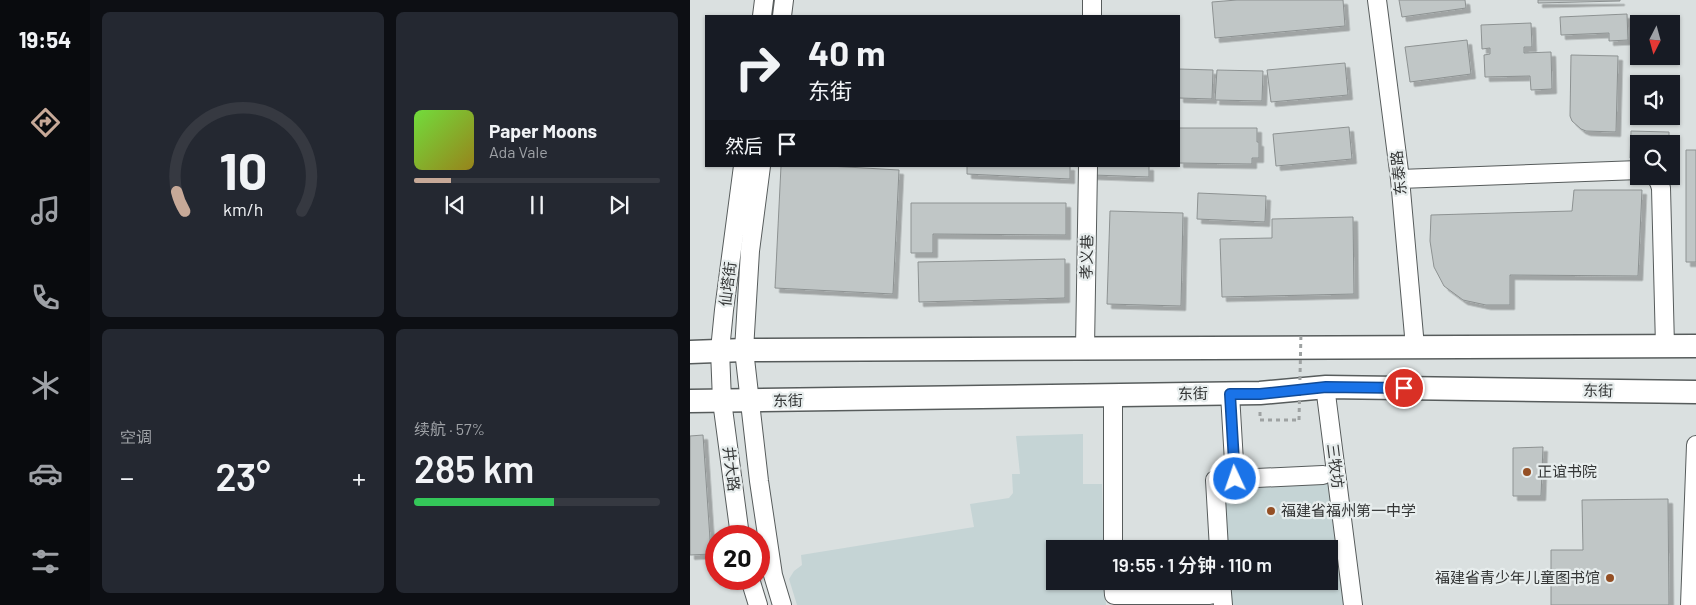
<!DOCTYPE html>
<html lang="zh">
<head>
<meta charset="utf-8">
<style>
  :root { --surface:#171b24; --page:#242831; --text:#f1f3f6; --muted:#9ea1a6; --line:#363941; --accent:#c7a998 }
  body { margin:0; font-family:Barlow,"Noto Sans SC",sans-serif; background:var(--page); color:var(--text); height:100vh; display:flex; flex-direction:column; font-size:19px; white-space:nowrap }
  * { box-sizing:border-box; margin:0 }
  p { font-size:16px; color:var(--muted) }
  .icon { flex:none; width:28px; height:28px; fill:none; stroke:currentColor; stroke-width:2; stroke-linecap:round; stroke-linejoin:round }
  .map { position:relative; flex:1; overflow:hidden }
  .drawer { display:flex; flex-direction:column; gap:12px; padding:12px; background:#0d0f14; width:600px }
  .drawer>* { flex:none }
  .top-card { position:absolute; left:15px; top:15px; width:475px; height:152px; border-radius:0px; box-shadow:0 1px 4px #0004; background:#171b24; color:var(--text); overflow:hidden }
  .needle { width:32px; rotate:186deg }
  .controls { position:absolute; left:940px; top:15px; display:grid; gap:10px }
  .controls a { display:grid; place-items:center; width:50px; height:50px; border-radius:0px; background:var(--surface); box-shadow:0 1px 4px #0004; font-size:25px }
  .speed { position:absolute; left:15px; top:525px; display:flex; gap:10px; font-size:25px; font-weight:700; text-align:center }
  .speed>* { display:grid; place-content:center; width:65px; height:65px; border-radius:50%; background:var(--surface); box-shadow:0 1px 4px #0004; line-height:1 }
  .speed .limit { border:8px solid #d22; background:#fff; color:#111 }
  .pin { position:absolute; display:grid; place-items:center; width:42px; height:42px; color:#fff; margin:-21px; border:2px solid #fff; border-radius:50%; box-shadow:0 1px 5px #0007 }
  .me { position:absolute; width:55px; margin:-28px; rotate:357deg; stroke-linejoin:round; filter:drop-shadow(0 0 4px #0008) }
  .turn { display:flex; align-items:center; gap:18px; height:105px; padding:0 20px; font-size:22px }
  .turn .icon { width:65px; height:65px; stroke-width:2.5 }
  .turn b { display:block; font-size:35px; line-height:42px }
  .then { display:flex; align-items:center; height:48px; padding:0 20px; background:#0003; gap:10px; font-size:19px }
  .big { font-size:38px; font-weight:600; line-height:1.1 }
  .drawer .card { flex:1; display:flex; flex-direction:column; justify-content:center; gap:8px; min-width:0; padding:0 18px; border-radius:8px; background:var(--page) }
  .drawer .dial { align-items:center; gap:0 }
  .dial svg { height:130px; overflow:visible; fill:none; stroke:var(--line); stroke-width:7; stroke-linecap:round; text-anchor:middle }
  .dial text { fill:var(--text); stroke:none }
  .song { display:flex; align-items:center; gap:15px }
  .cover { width:60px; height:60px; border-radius:8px; background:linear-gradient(135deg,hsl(100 70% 55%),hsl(50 70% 35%)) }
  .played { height:5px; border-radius:2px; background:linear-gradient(90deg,var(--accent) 15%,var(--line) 15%) }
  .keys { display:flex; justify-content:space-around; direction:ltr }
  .heat { display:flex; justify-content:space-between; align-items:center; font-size:28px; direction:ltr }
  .charge { height:8px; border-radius:4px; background:linear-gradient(90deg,#34c759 57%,var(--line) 0) }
  .drawer .tiles { flex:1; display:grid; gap:12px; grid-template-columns:repeat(2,1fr) }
  .trip { position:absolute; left:356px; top:540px; width:292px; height:50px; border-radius:0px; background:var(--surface); box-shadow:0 1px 4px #0004; font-weight:600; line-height:50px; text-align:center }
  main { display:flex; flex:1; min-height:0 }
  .tab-bar { display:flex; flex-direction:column; width:90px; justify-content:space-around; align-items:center; background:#090b0e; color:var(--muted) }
  .tab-bar .icon { width:35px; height:35px }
  .tab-bar .active { color:var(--accent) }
  .tab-bar b { font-size:22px; color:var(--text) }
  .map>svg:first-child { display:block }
  .built { fill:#c5d4d5 }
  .building { fill:#c0c6c6; stroke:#8d9292; filter:url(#shadow) }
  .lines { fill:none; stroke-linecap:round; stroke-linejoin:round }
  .minor-casing { stroke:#575c5c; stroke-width:20 }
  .major-casing { stroke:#575c5c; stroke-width:25 }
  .path { stroke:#9ea2a2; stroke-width:3; stroke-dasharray:4 4; stroke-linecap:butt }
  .minor { stroke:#fff; stroke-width:18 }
  .major { stroke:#fff; stroke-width:22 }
  .path-bridge { stroke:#9ea2a2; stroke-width:3; stroke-dasharray:4 4; stroke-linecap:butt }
  .route-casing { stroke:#114b97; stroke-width:12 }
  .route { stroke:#1a73e8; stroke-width:9 }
  .poi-dot { fill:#944f24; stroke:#e7eded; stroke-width:2 }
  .labels { text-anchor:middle; stroke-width:4.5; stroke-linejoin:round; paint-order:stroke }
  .street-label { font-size:15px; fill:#343636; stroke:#e7eded }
  .poi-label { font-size:15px; fill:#343636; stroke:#e7eded; text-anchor:start }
</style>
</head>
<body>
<main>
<nav class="tab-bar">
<b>19:54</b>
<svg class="icon active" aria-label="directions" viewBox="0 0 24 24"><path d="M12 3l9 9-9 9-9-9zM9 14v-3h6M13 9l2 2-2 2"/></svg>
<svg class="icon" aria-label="music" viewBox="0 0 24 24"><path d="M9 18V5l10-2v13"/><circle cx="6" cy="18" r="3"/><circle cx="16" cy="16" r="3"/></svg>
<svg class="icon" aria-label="phone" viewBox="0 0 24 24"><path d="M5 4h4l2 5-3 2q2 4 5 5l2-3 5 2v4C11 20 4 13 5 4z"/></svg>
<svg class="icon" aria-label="climate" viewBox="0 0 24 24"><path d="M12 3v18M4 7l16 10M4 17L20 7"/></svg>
<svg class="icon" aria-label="car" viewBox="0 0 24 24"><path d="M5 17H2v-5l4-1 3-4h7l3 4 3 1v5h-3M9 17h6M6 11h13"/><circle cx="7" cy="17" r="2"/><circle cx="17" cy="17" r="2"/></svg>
<svg class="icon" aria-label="filters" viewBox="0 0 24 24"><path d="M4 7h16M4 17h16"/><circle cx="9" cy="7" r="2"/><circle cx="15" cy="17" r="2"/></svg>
</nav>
<section class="drawer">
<div class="tiles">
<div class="card dial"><svg viewBox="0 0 100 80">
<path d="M14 69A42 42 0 1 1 86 69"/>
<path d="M14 69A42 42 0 0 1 9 57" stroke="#c7a998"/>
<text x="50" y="56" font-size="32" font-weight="700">10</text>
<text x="50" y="72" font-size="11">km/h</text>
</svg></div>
<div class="card">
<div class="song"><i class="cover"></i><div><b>Paper Moons</b><p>Ada Vale</p></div></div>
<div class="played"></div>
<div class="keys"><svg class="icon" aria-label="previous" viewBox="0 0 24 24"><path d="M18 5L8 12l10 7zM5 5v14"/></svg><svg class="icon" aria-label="pause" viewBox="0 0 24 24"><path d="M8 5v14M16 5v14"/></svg><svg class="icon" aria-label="next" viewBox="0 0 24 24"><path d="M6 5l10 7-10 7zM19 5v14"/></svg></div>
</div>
<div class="card"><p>空调</p>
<div class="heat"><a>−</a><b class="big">23°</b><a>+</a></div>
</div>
<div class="card"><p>续航 · 57%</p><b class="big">285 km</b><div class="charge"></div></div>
</div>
</section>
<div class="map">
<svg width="1006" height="605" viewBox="0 0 1006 605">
  <defs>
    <filter id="shadow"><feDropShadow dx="4.5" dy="4.5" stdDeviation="0" flood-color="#0004"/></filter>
  </defs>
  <rect width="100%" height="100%" fill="#dae0e0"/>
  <path class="built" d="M393,434V484H412L414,549H365V581H415L416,605H107L99,579L104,571L112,565L111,555L284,527L280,504L319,498L323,493L322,474H330L326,436Z
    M637,469L655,605H442L525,604L524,581H640V549H522L518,474Z"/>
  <path class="building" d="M547,0H653L655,26L525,38L522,2Z
    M709,0H775L776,8L712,17Z
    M848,0H930V1L848,3Z
    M937,14L938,40L919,41V33L871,35L870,17Z
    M841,23L842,47H834V53L861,52L862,89L841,90L840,76L795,77L794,55L800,54V48L792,49L791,25Z
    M777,40L781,74L720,82L715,47Z
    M881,55L928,56L926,132L896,131L891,129L882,121L880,116Z
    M655,63L658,95L581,102L577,70Z
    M489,69L523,70L522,99L489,98Z
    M527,70L573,71L572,101L525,100Z
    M659,127L662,159L586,166L583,134Z
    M489,128H567V142H569V158H562V164L489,163Z
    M941,131L979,132V144H949V158H940Z
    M996,150H1006V262H996Z
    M91,166H139L209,170L203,294L85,288Z
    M277,166H380V179L277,174Z
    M403,166H459V177L403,175Z
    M884,190H952L948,276L820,275V305H796L773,300L754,286L744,267L740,241L741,215L882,211Z
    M508,193L576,196L575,222L507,219Z
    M221,203H376V235L243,234V253H221Z
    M420,211L493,213L491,306L417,304Z
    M663,217L664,294L532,297L530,239L582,238V219Z
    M375,259V298L229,302L228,262Z
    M13,435L21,554L0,555V436Z
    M853,447L851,496H823V448Z
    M978,499L979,605H861V550H893L892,500Z"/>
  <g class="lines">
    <defs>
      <path id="minor" d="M687,0L710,179L725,347
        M72,16L74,0
        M92,16L94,0
        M402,16V0
        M71,166L60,251L54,350L69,481L83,575L92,605
        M965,176L969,182L971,188L975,346
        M710,179L949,170
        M395,348L398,166
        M636,387V394L663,605
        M540,394L545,479
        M423,395V549
        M50,536L32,401L30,350L34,310L53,166
        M529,549L525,480L633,475
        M60,579L68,605
        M423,581L424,595H520
        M531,581L533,605
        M1000,605L1006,445"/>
      <path id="major" d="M0,352L54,350L1006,346
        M0,401L570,393L636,387L1006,392"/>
    </defs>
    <use href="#minor" class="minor-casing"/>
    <use href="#major" class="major-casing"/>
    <path class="path" d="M570,412V420H609"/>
    <use href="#minor" class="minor"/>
    <use href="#major" class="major"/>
    <path class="path-bridge" d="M609,420L611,332"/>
  </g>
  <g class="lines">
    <defs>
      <path id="route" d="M545,479L540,394H570L636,387L714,388"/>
    </defs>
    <use href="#route" class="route-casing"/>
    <use href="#route" class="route"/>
  </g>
  <g class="poi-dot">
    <circle cx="837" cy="472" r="5"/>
    <circle cx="581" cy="511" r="5"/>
    <circle cx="920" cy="578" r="5"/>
  </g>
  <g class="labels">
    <g class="street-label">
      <text transform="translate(709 173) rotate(-96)" y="5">东泰路</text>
      <text transform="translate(397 257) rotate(-89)" y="5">孝义巷</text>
      <text transform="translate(38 284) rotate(-83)" y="5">仙塔街</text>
      <text transform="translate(908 391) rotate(1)" y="5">东街</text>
      <text transform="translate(503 394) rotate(-1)" y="5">东街</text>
      <text transform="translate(98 401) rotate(-1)" y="5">东街</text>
      <text transform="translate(645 466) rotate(83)" y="5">三牧坊</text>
      <text transform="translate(41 469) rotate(83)" y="5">井大路</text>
    </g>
    <g class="poi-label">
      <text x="847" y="477">正谊书院</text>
      <text x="591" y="516">福建省福州第一中学</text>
      <text x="910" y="583" text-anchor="end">福建省青少年儿童图书馆</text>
    </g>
  </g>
</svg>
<div class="controls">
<a><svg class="needle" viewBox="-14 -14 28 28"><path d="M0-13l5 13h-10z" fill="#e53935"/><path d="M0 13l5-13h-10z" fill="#9ea1a6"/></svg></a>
<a><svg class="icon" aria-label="sound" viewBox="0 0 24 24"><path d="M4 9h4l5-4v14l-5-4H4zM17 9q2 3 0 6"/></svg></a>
<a><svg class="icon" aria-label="search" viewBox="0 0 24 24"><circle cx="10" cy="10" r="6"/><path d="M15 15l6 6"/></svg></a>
</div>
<div class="speed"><div class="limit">20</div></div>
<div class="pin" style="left:714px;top:388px;background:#d93025"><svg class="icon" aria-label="arrive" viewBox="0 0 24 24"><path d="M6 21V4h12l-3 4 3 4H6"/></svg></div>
<svg class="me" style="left:545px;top:479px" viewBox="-20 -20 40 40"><circle r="17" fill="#1a73e8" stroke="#fff" stroke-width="3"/><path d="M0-11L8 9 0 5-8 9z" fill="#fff"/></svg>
<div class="trip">19:55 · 1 分钟 · 110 m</div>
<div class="top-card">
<div class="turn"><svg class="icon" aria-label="right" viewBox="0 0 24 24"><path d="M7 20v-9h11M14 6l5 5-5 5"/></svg><div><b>40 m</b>东街</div></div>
<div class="then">然后<svg class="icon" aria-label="arrive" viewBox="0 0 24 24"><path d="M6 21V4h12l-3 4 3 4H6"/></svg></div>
</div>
</div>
</main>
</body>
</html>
